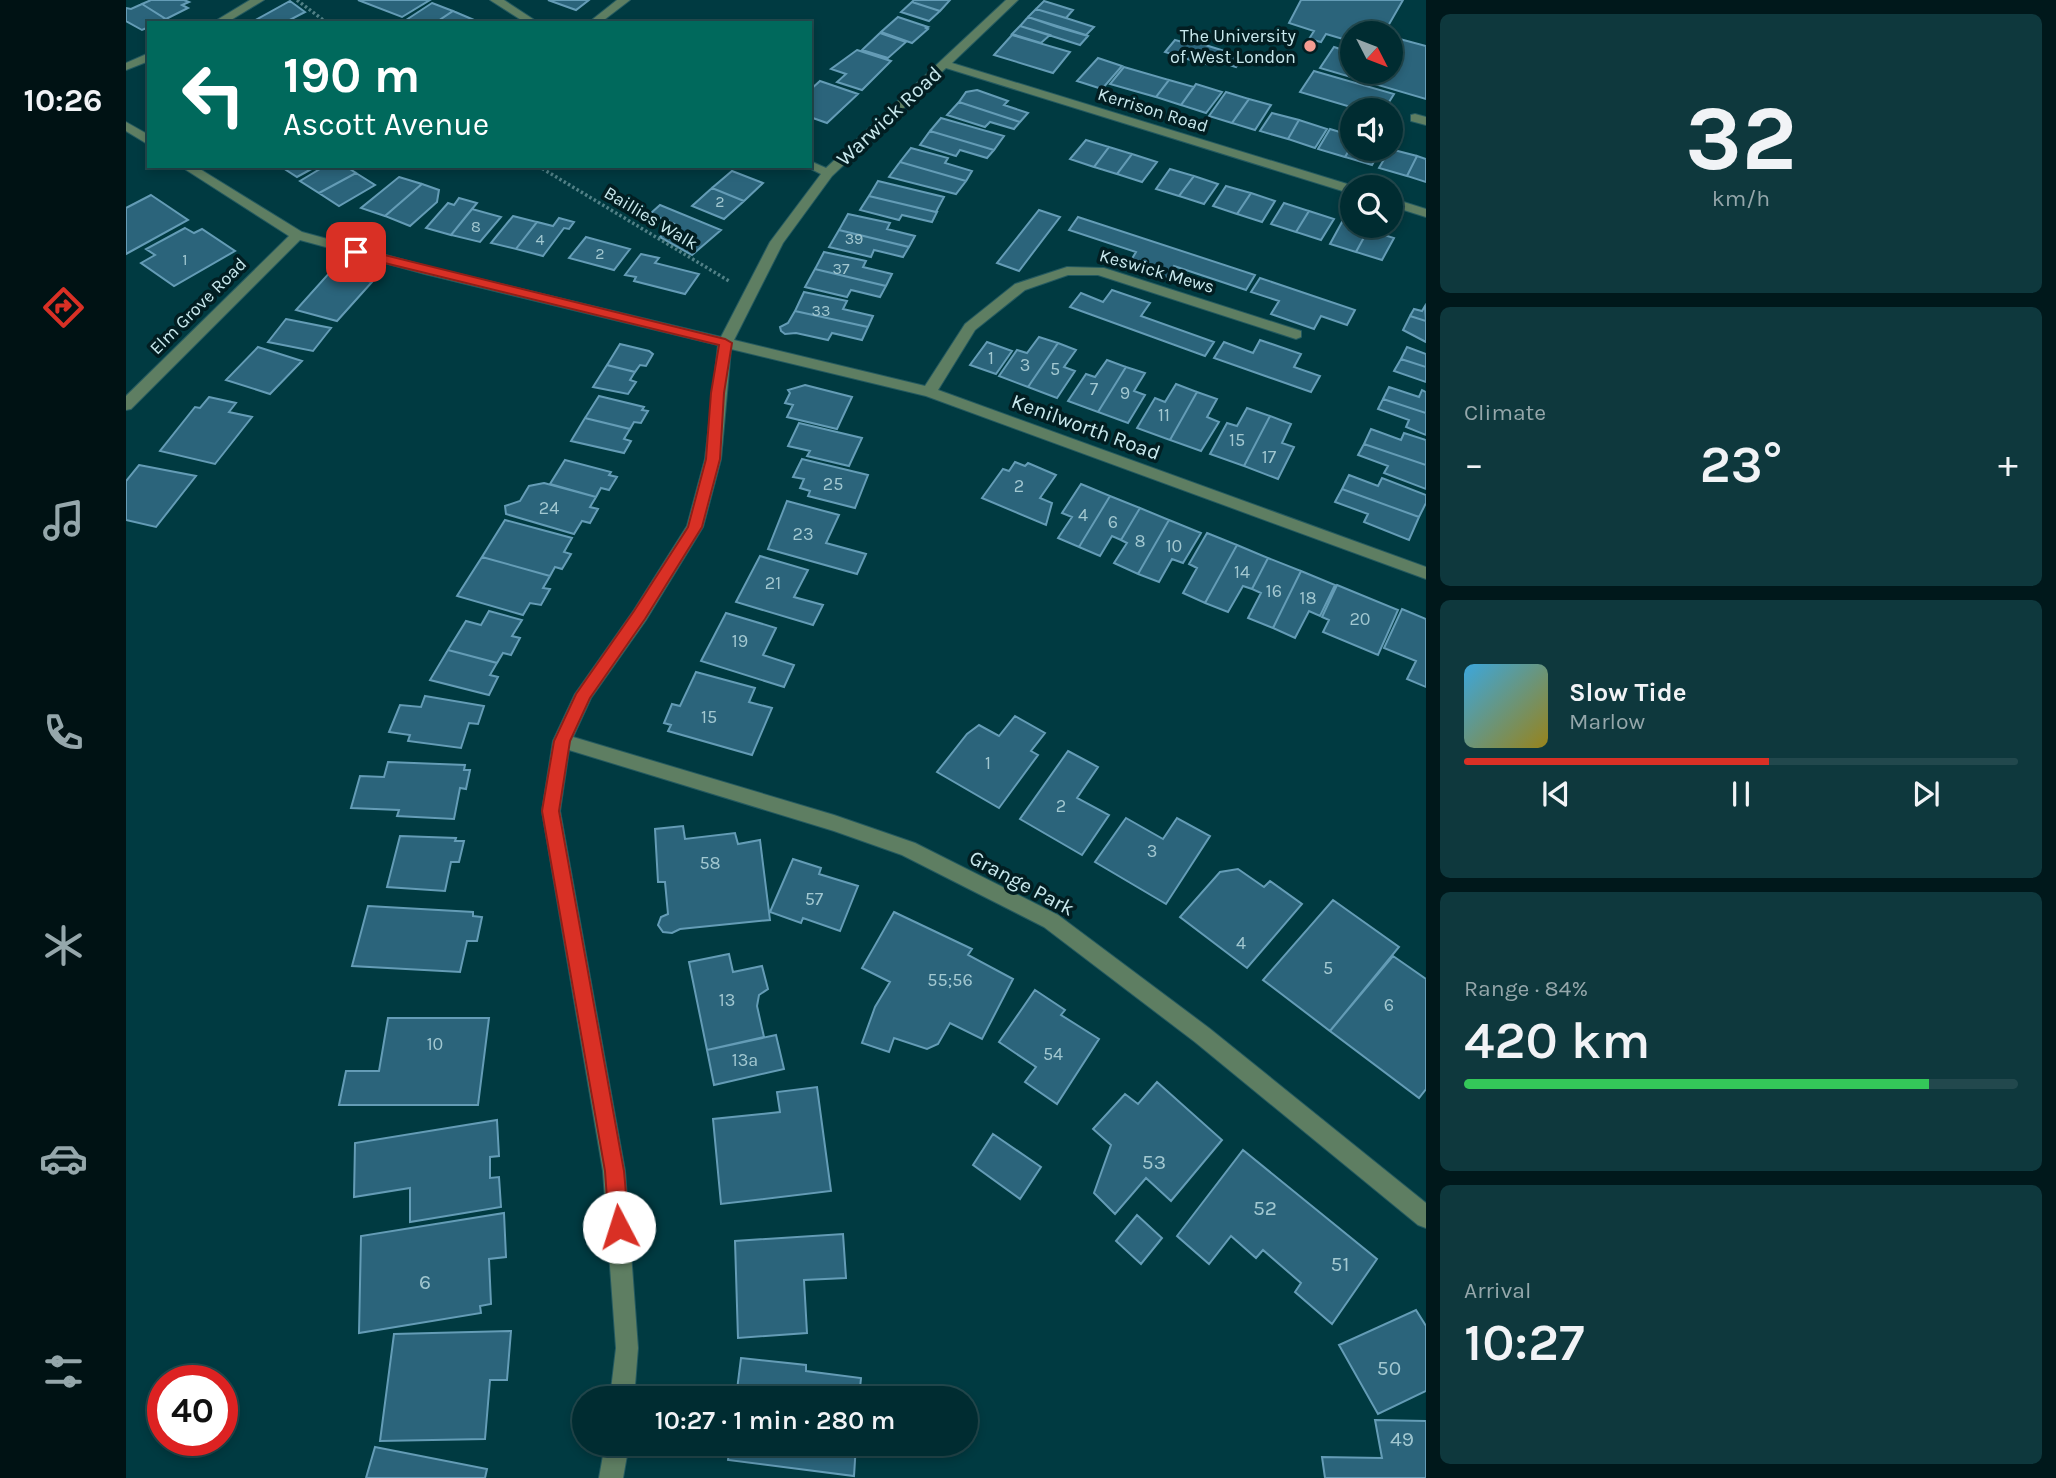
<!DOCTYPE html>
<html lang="en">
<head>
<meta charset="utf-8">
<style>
  :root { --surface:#002c31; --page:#0e383d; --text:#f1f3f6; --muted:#95a7ab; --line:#22484d; --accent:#d93025 }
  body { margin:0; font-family:Karla,sans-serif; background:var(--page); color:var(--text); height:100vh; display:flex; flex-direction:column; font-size:26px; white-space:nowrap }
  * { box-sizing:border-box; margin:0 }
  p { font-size:23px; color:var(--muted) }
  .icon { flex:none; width:38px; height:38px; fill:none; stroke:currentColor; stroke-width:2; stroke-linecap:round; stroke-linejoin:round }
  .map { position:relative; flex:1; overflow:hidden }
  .panel { display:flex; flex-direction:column; gap:14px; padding:14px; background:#00181b; width:630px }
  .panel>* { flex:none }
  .banner { position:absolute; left:21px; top:21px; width:665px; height:147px; border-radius:0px; box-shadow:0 4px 10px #0003,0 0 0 2px var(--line); background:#00695c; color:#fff; overflow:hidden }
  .needle { width:46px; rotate:132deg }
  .buttons { position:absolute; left:1214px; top:21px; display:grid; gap:14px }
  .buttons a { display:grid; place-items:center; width:63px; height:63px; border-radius:50%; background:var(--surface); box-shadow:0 4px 10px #0003,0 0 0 2px var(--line); font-size:35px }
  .speed { position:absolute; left:21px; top:1365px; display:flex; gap:14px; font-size:35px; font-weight:700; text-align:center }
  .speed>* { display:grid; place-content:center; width:91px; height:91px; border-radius:50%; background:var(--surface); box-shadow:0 4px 10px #0003,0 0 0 2px var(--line); line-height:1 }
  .speed .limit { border:10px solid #d22; background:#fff; color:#111 }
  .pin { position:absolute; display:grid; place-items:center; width:60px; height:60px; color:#fff; margin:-30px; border-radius:14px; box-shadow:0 4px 10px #0006 }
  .me { position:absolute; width:77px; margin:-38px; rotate:355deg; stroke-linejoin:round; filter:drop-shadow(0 0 5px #0008) }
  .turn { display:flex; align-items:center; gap:24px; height:147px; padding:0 21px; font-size:32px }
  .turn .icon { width:91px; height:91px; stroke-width:2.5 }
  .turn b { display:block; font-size:49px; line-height:60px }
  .big { font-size:52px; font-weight:600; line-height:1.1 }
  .panel .card { flex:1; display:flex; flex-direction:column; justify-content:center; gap:10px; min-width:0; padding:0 24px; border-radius:10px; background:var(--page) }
  .panel .dial { align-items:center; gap:0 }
  .dial b { font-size:91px; line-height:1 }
  .song { display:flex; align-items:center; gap:21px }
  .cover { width:84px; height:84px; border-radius:10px; background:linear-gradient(135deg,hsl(200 70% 55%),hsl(50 70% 35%)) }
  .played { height:7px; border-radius:4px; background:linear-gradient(90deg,var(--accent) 55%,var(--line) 55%) }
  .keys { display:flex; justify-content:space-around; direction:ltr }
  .heat { display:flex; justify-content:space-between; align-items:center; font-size:38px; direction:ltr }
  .charge { height:10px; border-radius:5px; background:linear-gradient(90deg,#34c759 84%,var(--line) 0) }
  .trip { position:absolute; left:446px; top:1386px; width:406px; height:70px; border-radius:35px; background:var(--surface); box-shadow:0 4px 10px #0003,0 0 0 2px var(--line); font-weight:600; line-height:70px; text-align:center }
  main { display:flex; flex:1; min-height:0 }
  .menu { display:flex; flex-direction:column; width:126px; justify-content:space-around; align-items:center; background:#001214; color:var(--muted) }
  .menu .icon { width:49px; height:49px }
  .menu .on { color:var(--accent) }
  .menu b { font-size:32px; color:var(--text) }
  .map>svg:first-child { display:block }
  .building { fill:#2b647b; stroke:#649cb6; stroke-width:2 }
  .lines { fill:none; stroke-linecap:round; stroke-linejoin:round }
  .minor-casing { stroke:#245a60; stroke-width:2 }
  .path { stroke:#518187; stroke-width:3.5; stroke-dasharray:2.5 2.5; stroke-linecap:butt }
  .minor { fill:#5e7e62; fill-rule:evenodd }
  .route { fill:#d93025; stroke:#8d1f18; stroke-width:2 }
  .poi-dot { fill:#f59c91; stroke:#021e22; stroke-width:2.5 }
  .labels { text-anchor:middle; stroke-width:7; stroke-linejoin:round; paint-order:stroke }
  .far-number-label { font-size:16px; fill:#a2c8d1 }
  .far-poi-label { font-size:18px; fill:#c9e9ee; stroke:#021e22; text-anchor:end }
  .far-street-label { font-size:18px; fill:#c9e9ee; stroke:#021e22 }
  .number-label { font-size:18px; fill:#a2c8d1 }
  .street-label { font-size:21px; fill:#c9e9ee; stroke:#021e22 }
  .near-number-label { font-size:21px; fill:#a2c8d1 }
</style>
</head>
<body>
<main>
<nav class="menu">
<b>10:26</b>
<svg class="icon on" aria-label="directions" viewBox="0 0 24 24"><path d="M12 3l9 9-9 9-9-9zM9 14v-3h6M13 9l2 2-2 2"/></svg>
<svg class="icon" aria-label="music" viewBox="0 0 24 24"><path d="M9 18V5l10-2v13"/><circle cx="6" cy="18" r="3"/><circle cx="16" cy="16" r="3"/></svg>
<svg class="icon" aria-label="phone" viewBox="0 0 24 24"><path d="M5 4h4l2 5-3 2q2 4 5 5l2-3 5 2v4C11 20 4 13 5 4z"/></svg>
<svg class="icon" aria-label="climate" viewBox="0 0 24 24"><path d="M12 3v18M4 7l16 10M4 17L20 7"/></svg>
<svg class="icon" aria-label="car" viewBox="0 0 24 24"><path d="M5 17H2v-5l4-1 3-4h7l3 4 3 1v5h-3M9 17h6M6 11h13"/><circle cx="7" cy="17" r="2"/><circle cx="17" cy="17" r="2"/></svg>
<svg class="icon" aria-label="filters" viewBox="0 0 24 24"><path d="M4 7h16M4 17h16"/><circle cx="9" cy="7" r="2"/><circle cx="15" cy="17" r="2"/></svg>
</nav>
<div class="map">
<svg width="1300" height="1478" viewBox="0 0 1300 1478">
  <rect width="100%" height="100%" fill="#003a41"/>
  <path class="building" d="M25,0H58L63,2L56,5L62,8L40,19L16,4Z
    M232,0H304L276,17Z
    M422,0H463L450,10Z
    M788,0H824L814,11L786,2Z
    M1175,0H1277L1258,33H1227V42L1200,34L1195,42L1183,39L1188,31L1163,23Z
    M164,1L179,12L158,23L128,21Z
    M918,1L947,10L940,18L910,9Z
    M786,2L814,11L803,21L775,12Z
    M306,3L327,11L309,23L277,22Z
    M16,4L40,19L23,23V27L16,30L0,21V8L5,9Z
    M910,9L940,18L968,27L960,35L902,17Z
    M327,11L348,20L343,23H309Z
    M772,17L802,27L800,28L802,29L786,43L755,32Z
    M902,17L931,27L962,36L954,45L894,26Z
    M894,26L924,35L915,43L886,34Z
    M754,33L780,42L762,58L736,50Z
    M886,35L944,52L927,73L868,55Z
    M1270,38L1300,46V99L1194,68L1208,47L1227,53V72H1265V46Z
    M1049,40L1060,43L1063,40L1118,57L1110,67L1088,60L1085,65L1074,63L1039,52Z
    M731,50L765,61L736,90L711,82L720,74L705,69Z
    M972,58L996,66L976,89L951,81Z
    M998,67L1043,80L1030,97L984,84Z
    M1188,71L1268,94L1258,110H1235L1174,92Z
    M1043,80L1068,87L1055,105L1030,97Z
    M694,81L732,94L701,123L684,117V90Z
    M1070,84L1096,92L1080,113L1055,105Z
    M851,90L882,101L878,105L902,113L894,122L833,102L840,92Z
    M1100,92L1123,99L1106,123L1083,116Z
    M1123,99L1145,105L1129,130L1106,123Z
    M833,102L894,122L888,129L864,122L859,127L821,115Z
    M1146,113L1173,120L1162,139L1134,131Z
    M815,118L878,136L868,150L804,131Z
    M1173,120L1201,129L1189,148L1162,139Z
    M1204,129L1227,136V144L1219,157L1192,149Z
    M804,131L868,150L861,158L834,150L830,156L794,145Z
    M960,140L983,147L968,167L944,159Z
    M1227,144V149H1255L1246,165L1219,157Z
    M983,147L1006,154L991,174L968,167Z
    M785,148L822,158L819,163L846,171L840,181L774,162Z
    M1264,149L1291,156L1281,176L1253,168Z
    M1006,154L1031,162L1016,182L991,174Z
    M1291,156L1300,159V182L1281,176Z
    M774,162L840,181L830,194L763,177Z
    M154,166H191L171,177Z
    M199,166H219L230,173L193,193L174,181Z
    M1044,169L1068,176L1053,196L1030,189Z
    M606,171L637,183L618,201L586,188Z
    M230,173L249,185L213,206L193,193Z
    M1068,176L1092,184L1078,204L1053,196Z
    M273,177L296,184L259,216L235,208Z
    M752,181L818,197L810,212L743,196Z
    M296,184L313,190L311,202L284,226L259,216Z
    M1100,186L1125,193L1111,214L1087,206Z
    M586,188L618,201L598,219L566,206Z
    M1125,193L1149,201L1136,222L1111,214Z
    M25,195L62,220L0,254V208Z
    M743,196L810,212H811L806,222L776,215L773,220L734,210Z
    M333,198L351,203L325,235L300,228L322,203L328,205Z
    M1158,203L1183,211L1170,232L1145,224Z
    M534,205L595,230L566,255L534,237L549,224L524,214Z
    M346,209L375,217L354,242L325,235Z
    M913,210L934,217L893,271L871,263Z
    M1183,211L1208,219L1195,240L1170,232Z
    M722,214L764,223L761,229L789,236L783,247L713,230Z
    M387,216L411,222L390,249L365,243Z
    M952,217L1129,275L1120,290L1048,266L1039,280L1001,267L1010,252L943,230Z
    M433,218L448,222L443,229L438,228L417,256L390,249L411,222L427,226Z
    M1216,222L1242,230L1230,252L1204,244Z
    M59,228L68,233L76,229L109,251L48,286L15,263L29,255L20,249Z
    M713,230L783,247L777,257L748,250L745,257L703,247Z
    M1242,230L1268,238L1256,260L1230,252Z
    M460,237L504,249L488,270L443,258Z
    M698,252L740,261L737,267L766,274L760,286L689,269Z
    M515,254L533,258L529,263L573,274L559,294L508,281L510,277L499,275Z
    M689,269L760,286L754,297L725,290L721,297L679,287Z
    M205,271L246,282L211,321L170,310Z
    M1134,278L1229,310L1221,325L1195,316L1188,329L1145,314L1153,301L1125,292Z
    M986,290L1024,303L1015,316L1088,342L1079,356L944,307L955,293L977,302Z
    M678,292L721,301L717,309L747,316L742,327L669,311Z
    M1299,306L1300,321L1284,316L1288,309L1296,311Z
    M669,311L742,327L736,340L706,333L702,340L670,333L659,334L655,331L654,327L662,323Z
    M1284,316L1300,321V342L1277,330Z
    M160,319L205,328L187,351L142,342Z
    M913,337L932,343L902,387L873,376L891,350L901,353Z
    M1134,340L1175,354L1168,367L1194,376L1185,392L1088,358L1098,342L1127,353Z
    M861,342L886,351L870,374L844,365Z
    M932,343L950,350L938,367L949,371L931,398L902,387Z
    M494,344L523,351L527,354L520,366L514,365L509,372L481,365Z
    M132,347L176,361L144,394L100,380Z
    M1281,347L1300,354V367L1275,359Z
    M1275,359L1300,367V382L1268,371Z
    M981,360L1000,367L972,412L942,401L960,374L969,377Z
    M481,365L509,372L504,380L510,382L502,394L467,387Z
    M1000,367L1019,373L1008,391L1019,395L1002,423L972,412Z
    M1050,384L1071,392L1044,440L1011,428L1029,398L1039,402Z
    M679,385L726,397L711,429L661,417L667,405L659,403L664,393L662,390Z
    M1263,387L1293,397L1296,390L1300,392V413L1257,399Z
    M1071,392L1091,399L1081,417L1093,422L1075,451L1044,440Z
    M473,396L518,407L516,410L522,411L515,423L508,422L504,429L459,418Z
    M83,397L110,403L103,412L126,417L89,464L34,451L69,407L74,408Z
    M1257,399L1300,413V435L1280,427L1283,420L1252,409Z
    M1121,408L1144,416L1118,466L1084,454L1101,423L1111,426Z
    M1144,416L1165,424L1156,443L1168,447L1152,479L1118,466Z
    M459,418L504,429L498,439L505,441L498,453L445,441Z
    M673,423L736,438L723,466L681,456L684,451L662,446Z
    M1245,429L1275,440L1278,433L1300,440V465L1238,444Z
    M1238,444L1300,465V489L1258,473L1262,466L1232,455Z
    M676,459L742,475L729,508L682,496L684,491L674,488L678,479L667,477Z
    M439,460L485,472L483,475L491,477L483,490L475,488L470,497L424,484Z
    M889,462L899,466L902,463L930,475L914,498L926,503L920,525L856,498L877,469L883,471Z
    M13,465L70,476L30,527L0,520V481Z
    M1223,475L1252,486L1256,478L1300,495V503L1293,517L1216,489Z
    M418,483L470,497L464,507L472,509L464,523L456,521L448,534L380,514L379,506L394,501L403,486Z
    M955,484L984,496L953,547L932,538L946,517L936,513Z
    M1216,489L1293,517L1283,540L1238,522L1242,514L1209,502Z
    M984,496L1014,508L995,540L986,536L974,556L953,547Z
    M661,501L713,515L700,543L740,554L731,574L642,549Z
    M1014,508L1043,520L1012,574L988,563L1001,543L995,540Z
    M379,520L446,538L438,552L445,554L436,569L429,567L424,576L356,557Z
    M1043,520L1075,533L1057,563L1046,559L1033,582L1012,574Z
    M1081,533L1111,545L1079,603L1057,593L1071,568L1063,564Z
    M1111,545L1142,558L1126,589L1117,586L1102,612L1079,603Z
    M634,556L682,570L668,597L697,605L687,625L610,602Z
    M356,557L424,576L417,588L424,589L415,605L404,603L397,615L331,596Z
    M1142,558L1175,571L1147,628L1122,618L1135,593L1126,589Z
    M1175,571L1209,585L1194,616L1183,611L1169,638L1147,628Z
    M1211,585L1272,610L1252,655L1197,632L1203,620L1196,617Z
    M1276,609L1300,619V687L1281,679L1290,661L1258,648Z
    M363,611L396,620L386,636L394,638L385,655L377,653L371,663L322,650L340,621L355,625Z
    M600,613L650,628L637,655L668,665L658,687L575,661Z
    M322,650L371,663L364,675L372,677L363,695L304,680Z
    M570,672L629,688L623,702L646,708L626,755L542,731L545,725L538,723L546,704L554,706Z
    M299,696L358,706L352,724L343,723L335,748L282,741L284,735L263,732L274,705L295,707Z
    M889,716L919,733L905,751L912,755L873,808L811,772L841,734L853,725L873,736Z
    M942,751L972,767L951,798L983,815L956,855L894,819Z
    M262,762L339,765L338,770H344L340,789L334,788L328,819L271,816L273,810L225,808L234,776L258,777Z
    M1000,818L1037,839L1051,818L1084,836L1040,904L969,862Z
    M557,826L559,839L609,833L612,844L634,840L644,920L554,929L546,933L537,932L532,925L535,917L542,914L539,882H532L529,829Z
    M274,836L330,838L329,841H338L333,862H325L319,891L261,887Z
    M667,859L695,868L693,874L732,886L714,931L677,918L675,923L644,912Z
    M1112,869L1138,887L1144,881L1176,904L1121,968L1054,917L1094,872Z
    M1207,900L1273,947L1204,1031L1137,980Z
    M242,906L347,912V916L356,917L351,941H341L334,972L226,966Z
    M768,912L846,949L842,955L887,979L856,1039L824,1023L812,1044L801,1049L768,1038L763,1052L736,1043L749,1007L764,982L736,968Z
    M603,954L607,972L636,966L642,989L633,995L631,1006L638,1037L581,1050L563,962Z
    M1267,956L1300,979V1089L1293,1098L1204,1031Z
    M909,990L939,1010L935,1015L973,1039L931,1104L899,1082L910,1067L873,1042Z
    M262,1018H363L352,1105H213L220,1071H253Z
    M650,1035L658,1069L588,1085L581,1050Z
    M1031,1082L1096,1140L1045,1201L1020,1178L989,1214L968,1193L985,1145L967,1129L999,1094L1012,1104Z
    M691,1087L705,1191L595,1204L587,1119L654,1112L651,1092Z
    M371,1120L373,1156L364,1157V1178L373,1177L375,1207L284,1222V1188L228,1197L229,1143Z
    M867,1134L915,1167L894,1199L847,1165Z
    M1117,1150L1251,1259L1206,1324L1169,1292L1175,1283L1137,1250L1130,1258L1105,1236L1083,1264L1051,1236Z
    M378,1213L380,1257L363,1259L365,1304L354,1306L355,1313L233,1333L235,1236Z
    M1011,1215L1036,1238L1015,1264L990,1241Z
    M717,1234L720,1278L678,1280L681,1333L612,1338L609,1241Z
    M1290,1310L1300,1326V1391L1252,1414L1213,1345Z
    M385,1331L381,1380H364L359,1439L254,1441L268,1334Z
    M615,1358L680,1365V1371L735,1378L733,1398H610Z
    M1249,1420L1300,1421V1478H1199L1196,1457L1256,1458Z
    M604,1444H730L728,1476L602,1460Z
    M249,1447L361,1469L359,1478H240Z"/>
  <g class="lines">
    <defs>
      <path id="minor" d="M124,0H138L100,23H86Z
        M364,0H378L413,23H400Z
        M491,0H504L474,23H462Z
        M880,0H892L826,63L1231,187H1227V194L1223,193L820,68L706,176L657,243L608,340L799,386L839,324L889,284L941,267L978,268L1175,331V337L1170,339L972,275H942L899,290L849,330L812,390L1300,567V579L800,396L605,349L595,459L577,527L520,620L465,698L447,737L708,815L789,843L932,915L1083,1028L1300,1203V1228L1292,1225L1069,1042L918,927L776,855L708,831L443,750L434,811L499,1171L512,1348L508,1398H484L490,1348L477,1171L416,811L427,741L449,694L508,610L561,526L579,459L592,345L299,274L174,240L5,409L0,410V396L163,236L54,166H69L176,232L300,266L595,337L644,242L695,174L679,166H684V161L700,168Z
        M23,53V61L0,70V63Z
        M1289,114L1300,117V125L1285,121V115Z
        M0,122L23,135V145L0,131Z
        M1265,198L1300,209V217L1265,206Z
        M479,1444H503L497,1478H473Z"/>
    </defs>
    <use href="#minor" class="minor-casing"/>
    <path class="path" d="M171,0L201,23
      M412,166L603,281"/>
    <use href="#minor" class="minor"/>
  </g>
  <path class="route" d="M230,248L599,339L606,343L598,393L594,459L576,527L519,619L464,698L444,741L433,811L498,1171L503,1227L500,1234L493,1237L486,1234L483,1227L479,1171L416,811L428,741L450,694L508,611L562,527L580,459L585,393L593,345L226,255L224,252Z"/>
  <circle class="poi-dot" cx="1184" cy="46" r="7"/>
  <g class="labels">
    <g class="far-number-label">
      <text x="594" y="207">2</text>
      <text x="350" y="232">8</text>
      <text x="728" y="244">39</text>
      <text x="414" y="245">4</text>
      <text x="474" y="259">2</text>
      <text x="59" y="265">1</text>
      <text x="715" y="274">37</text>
      <text x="695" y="316">33</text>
    </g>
    <g class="far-poi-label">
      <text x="1170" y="42">The University<tspan x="1170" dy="21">of West London</tspan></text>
    </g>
    <g class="far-street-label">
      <text transform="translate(1027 110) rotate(17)" y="6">Kerrison Road</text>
      <text transform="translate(525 218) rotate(31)" y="6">Baillies Walk</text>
      <text transform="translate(1031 271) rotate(16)" y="6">Keswick Mews</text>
      <text transform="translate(72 306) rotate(-45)" y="6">Elm Grove Road</text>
    </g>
    <g class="number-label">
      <text x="865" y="364">1</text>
      <text x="899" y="371">3</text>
      <text x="929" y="375">5</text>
      <text x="968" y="395">7</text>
      <text x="999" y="399">9</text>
      <text x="1038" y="421">11</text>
      <text x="1111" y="446">15</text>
      <text x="1143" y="463">17</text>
      <text x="707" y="490">25</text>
      <text x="893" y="492">2</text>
      <text x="423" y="514">24</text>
      <text x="957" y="521">4</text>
      <text x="987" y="528">6</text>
      <text x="677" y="540">23</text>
      <text x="1014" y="547">8</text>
      <text x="1048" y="552">10</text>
      <text x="1116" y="578">14</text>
      <text x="647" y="589">21</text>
      <text x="1148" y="597">16</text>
      <text x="1182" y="604">18</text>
      <text x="1234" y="625">20</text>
      <text x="614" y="647">19</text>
      <text x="583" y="723">15</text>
      <text x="862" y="769">1</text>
      <text x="935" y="812">2</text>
      <text x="1026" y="857">3</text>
      <text x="584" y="869">58</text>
      <text x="688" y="905">57</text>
      <text x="1115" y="949">4</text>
      <text x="1202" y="974">5</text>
      <text x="824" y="986">55;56</text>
      <text x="601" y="1006">13</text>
      <text x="1263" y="1011">6</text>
      <text x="309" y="1050">10</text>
      <text x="927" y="1060">54</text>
      <text x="619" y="1066">13a</text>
    </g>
    <g class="street-label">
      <text transform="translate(763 116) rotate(-43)" y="7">Warwick Road</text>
      <text transform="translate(960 427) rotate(20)" y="7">Kenilworth Road</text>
      <text transform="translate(896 883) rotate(28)" y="7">Grange Park</text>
    </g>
    <g class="near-number-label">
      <text x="1028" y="1169">53</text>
      <text x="1139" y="1215">52</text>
      <text x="1214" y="1271">51</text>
      <text x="299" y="1289">6</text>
      <text x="1263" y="1375">50</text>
      <text x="1276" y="1446">49</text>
    </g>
  </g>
</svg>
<div class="buttons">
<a><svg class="needle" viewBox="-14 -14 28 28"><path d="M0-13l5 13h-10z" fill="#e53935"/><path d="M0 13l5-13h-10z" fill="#95a7ab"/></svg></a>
<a><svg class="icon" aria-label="sound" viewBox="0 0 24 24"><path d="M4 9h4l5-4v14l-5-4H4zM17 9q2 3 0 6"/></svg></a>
<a><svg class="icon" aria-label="search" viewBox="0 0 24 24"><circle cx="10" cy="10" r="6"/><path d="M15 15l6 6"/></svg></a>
</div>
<div class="speed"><div class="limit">40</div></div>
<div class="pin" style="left:230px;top:252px;background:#d93025"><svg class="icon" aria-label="arrive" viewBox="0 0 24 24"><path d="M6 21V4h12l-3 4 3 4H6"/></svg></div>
<svg class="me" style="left:493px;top:1227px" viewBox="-20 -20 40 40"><circle r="19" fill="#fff"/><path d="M0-13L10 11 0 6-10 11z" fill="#d93025"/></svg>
<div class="trip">10:27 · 1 min · 280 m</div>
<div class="banner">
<div class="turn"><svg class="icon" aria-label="left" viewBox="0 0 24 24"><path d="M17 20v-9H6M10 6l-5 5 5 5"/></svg><div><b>190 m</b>Ascott Avenue</div></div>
</div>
</div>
<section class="panel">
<div class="card dial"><b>32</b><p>km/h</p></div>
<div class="card"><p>Climate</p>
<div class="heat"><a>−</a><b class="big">23°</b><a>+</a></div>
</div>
<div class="card">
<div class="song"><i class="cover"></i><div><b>Slow Tide</b><p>Marlow</p></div></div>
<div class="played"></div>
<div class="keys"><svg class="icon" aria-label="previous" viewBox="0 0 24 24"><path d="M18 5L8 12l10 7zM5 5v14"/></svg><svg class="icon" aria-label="pause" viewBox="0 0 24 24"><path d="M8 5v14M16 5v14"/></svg><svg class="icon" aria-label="next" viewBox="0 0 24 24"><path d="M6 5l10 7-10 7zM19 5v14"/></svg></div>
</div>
<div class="card"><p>Range · 84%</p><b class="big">420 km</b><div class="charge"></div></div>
<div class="card"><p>Arrival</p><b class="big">10:27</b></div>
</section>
</main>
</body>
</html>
